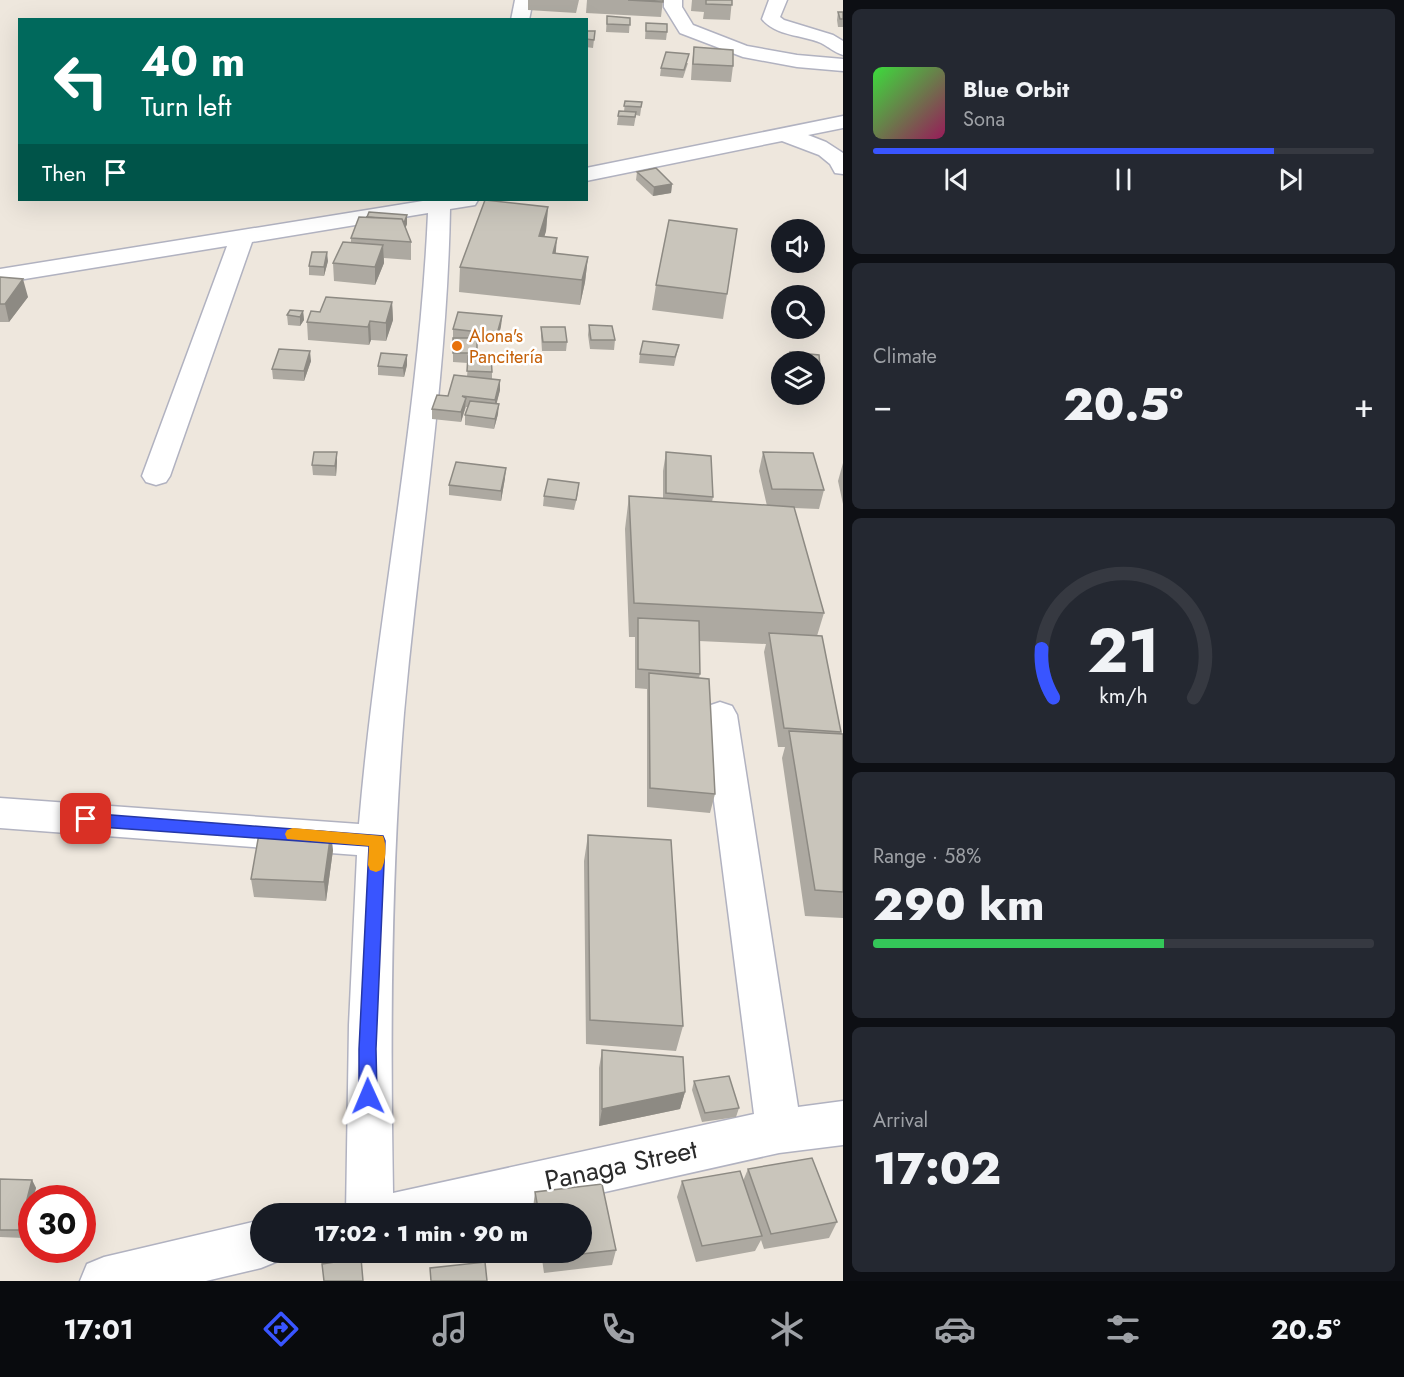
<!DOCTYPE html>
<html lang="en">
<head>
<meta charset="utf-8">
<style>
  :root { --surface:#171b24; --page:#242831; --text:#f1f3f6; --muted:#9ea1a6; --line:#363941; --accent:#3955ff }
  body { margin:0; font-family:Jost,sans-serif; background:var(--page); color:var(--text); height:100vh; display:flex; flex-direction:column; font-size:22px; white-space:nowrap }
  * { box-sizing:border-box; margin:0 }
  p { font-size:20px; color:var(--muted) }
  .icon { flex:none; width:33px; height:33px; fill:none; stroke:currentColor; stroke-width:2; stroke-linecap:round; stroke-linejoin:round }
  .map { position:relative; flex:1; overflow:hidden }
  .details { display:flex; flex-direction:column; gap:9px; padding:9px; background:#0d0f14; width:561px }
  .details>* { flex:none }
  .guide { position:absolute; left:18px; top:18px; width:570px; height:183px; border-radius:0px; box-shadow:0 6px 24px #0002; background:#00695c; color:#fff; overflow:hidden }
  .tools { position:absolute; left:771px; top:219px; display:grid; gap:12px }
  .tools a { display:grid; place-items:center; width:54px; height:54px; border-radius:50%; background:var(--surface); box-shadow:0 6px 24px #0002; font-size:30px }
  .speed { position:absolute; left:18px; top:1185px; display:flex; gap:12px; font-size:30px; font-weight:700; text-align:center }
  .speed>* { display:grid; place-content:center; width:78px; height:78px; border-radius:50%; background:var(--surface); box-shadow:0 6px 24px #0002; line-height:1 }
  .speed .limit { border:9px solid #d22; background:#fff; color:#111 }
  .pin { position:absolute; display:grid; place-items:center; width:51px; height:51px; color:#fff; margin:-26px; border-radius:12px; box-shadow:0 3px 9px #0006 }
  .me { position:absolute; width:66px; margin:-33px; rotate:359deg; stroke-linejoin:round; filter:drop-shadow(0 0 4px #0008) }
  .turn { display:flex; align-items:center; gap:21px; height:126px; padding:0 24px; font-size:27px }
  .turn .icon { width:78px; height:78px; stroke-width:2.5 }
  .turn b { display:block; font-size:42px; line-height:51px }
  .then { display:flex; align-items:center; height:57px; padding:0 24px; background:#0003; gap:12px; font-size:22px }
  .big { font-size:45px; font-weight:800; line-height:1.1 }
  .details .widget { flex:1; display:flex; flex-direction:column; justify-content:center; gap:9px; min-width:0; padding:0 21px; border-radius:9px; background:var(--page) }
  .details .dial { align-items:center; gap:0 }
  .dial svg { height:156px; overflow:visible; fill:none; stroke:var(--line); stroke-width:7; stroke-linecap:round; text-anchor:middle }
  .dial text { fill:var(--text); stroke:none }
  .song { display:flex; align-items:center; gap:18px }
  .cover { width:72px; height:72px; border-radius:9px; background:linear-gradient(135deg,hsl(120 70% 55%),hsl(330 70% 35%)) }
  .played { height:6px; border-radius:3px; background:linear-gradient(90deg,var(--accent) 80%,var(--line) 80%) }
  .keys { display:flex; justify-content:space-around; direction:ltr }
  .heat { display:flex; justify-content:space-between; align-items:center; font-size:33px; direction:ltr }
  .charge { height:9px; border-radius:4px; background:linear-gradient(90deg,#34c759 58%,var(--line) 0) }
  .trip { position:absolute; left:250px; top:1203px; width:342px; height:60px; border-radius:30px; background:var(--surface); box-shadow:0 6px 24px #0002; font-weight:800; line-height:60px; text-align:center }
  .dock { display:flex; height:96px; justify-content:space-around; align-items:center; background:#090b0e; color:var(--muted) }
  .dock .icon { width:42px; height:42px }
  .dock .active { color:var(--accent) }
  .dock b { font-size:27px; color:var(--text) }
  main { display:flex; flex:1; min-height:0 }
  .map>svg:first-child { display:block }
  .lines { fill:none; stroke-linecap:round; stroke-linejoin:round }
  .minor-casing { stroke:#b1b2c0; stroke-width:3 }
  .minor { fill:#fff; fill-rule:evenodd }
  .wall { fill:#ada9a1 }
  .shaded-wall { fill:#8d8a83 }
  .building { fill:#c9c5bb; stroke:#8d8a83; stroke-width:1.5 }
  .route { fill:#3955ff; stroke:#2537a6; stroke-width:1.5 }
  .slow { fill:#f59e0b }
  .food-dot { fill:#e8710a; stroke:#fff; stroke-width:2 }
  .labels { text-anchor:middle; stroke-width:5; stroke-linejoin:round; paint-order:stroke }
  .far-food-label { font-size:18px; fill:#c56008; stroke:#fff; text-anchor:start }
  .near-street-label { font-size:27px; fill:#2b2b2b; stroke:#fff }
</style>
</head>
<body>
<main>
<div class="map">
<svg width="843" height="1281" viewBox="0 0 843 1281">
  <rect width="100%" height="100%" fill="#eee7dd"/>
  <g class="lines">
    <defs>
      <path id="minor" d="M515,0H533L529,20H511Z
        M664,0H682V7L693,25L747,46L797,55L843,59V71L797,67L743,57L680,33L664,7Z
        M769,0H787L780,17L784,20L833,35L843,41V55C834,52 829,47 821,43C803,35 775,36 762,19Z
        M843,116V128L808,135L826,142L843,153V174L835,173L830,164L819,155L782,141L586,181V168Z
        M429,200H478L475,205L450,209C447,379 419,544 404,713C391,872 390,1032 393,1193L754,1114L703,715L708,706L720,702L732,706L737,715L798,1107L843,1101V1145L779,1153L507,1214H346L349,1025L357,855L0,828V798L359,824C376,620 419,418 428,213L252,242L170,476L166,482L156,485L146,482L142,476L227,246L0,283V269Z
        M261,1220V1252H281L278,1261L261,1268L206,1281H80L87,1264L104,1257Z"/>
    </defs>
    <use href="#minor" class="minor-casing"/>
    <use href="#minor" class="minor"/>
  </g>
  <path class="wall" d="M528,0H579L576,13L528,10Z
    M587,0H663L661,17L586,13Z
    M692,0H732L730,20L703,19L704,12L691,11Z
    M838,12H843V27H838L837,20Z
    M607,16L630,18L629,33L606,32Z
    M646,23L667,32L666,40L645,39Z
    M586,31H595L593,48L586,47Z
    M694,47L733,66L731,82L691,80L692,63Z
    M688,63L683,78L660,76L661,68Z
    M625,101L642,102L640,116L636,115L634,126L617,125L619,111L624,112Z
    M637,172L672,184L671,193L653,196L636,180Z
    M548,207L546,231L544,237L556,254L588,257L585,282L580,305L459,292L460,267Z
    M407,224L405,228L411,242V260L384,258V263L375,285L334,281L333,263L351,242V238Z
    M328,261L324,276L309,275V266Z
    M0,277L28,297L9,322H0Z
    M656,285L727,294L723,319L652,310Z
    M392,302L393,320L386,341L371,340L369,345L308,340L307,322L320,312Z
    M290,310L303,311L304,320L300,326L288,325L287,315Z
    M502,316L501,326L497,343L477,341V356L492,372V379L500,380V390L496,404L498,414L494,429L465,425V415L468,407H466L461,422L432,419V409L448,396L467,377L468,363L453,362V329Z
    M589,325L615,340L614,350L590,349L588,335Z
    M541,327L567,342L566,351H542L541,336Z
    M679,345L674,366L639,363L640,354Z
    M790,352L819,355L820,366L817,376H814V362H788Z
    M407,355V365L404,377L378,375V366Z
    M311,361L304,381L273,379L272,369Z
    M337,452V462L336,476L313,475L312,465Z
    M666,452L713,497L712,502L767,506L759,471L763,452L824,490L819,509L794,508L824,613L817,636L841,732L840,733L843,734V918L805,916L782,758L785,747H778L764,652L766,644L699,641L700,674L699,678L715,794L710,813L647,807V689L635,688V637H629L625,529L629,496L663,498V471Z
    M843,463V504L838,481Z
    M505,478L501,501L449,495V485Z
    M578,493L574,510L543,506L544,496Z
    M588,835L683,1026L676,1051L586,1044L584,861Z
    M333,850L326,901L254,897L251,879Z
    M602,1050L685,1092L680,1109L599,1126V1068Z
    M694,1081L739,1108L736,1117L702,1122L692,1090Z
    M748,1169L837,1222L829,1238L764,1249L761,1240L755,1251L696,1262L677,1197L682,1181H743Z
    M0,1179L32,1180L36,1188L33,1198H32L24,1238L0,1237Z
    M602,1184L616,1250L612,1265L544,1273L541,1252H582V1214H534L533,1208L535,1192Z"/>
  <path class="shaded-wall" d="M672,184L671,193L653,196L654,187Z
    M548,207L546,231L537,261L539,236Z
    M407,215V224L403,235V226Z
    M557,238L555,263L551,278L553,253Z
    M383,245L384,263L375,285V267Z
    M327,252L328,261L324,276V267Z
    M588,257L585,282L580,305L582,280Z
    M23,279L28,297L9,322L5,304Z
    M392,302L393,320L386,341V323Z
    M303,311L304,320L300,326V317Z
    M502,316L501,326L497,343V334Z
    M370,321L371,340L369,345L368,327Z
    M310,351L311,361L304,381V371Z
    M407,355V365L404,377L403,368Z
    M500,380V390L495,410V400Z
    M466,398L465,408L461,422V412Z
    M499,404L498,414L494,429L495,419Z
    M337,452V462L336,476L335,466Z
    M506,468L505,478L501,501V491Z
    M331,832L333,850L326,901L324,882Z
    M685,1092L680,1109L599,1126L602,1109Z
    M32,1180L36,1188L33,1198H32V1206L24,1238L19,1230Z"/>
  <path class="building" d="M628,0H663V2Z
    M706,0H732V5L706,4Z
    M838,12H843V19H840Z
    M607,16L630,18V25L607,24Z
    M646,23L667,24V32L646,31Z
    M586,31H595L594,40L586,39Z
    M694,47L733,50V66L693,64Z
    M666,52L689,54L684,70L661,68Z
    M625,101L642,102L641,107L624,106Z
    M619,111L636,112L635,117L618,116Z
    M656,168L672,184L654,187L637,172Z
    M485,200L548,207L539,236L557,238L553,253L588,257L582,280L460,267Z
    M369,212L407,215L404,223L402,219L367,217Z
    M359,217L402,219L411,242L351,238Z
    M669,220L737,229L727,294L656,285Z
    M343,242L383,245L375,267L333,263Z
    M312,252H327L324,267L309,266Z
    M0,277L23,279L5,304H0Z
    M326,297L392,302L386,323L370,321L368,327L307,322L311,311L320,312Z
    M290,310L303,311L300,317L287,315Z
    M458,312L502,316L497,334L453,329Z
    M589,325L612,326L615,340H591Z
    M541,327H565L567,342H543Z
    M453,338H477V353H453Z
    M643,341L679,345L675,357L640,354Z
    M279,349L310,351L304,371L272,369Z
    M790,352L819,355L820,366H814V362H790Z
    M381,353L407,355L403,368L378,366Z
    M468,356H491L492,372L467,371Z
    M454,375L500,380L495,400L462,396L466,398L461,412L432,409L437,395L448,396Z
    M470,401L499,404L495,419L465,415Z
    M314,452H337L335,466L312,465Z
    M666,452L711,456L713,497L666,493Z
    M763,452L813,453L824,490L772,489Z
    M456,462L506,468L501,491L449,485Z
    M548,479L579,483L576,500L544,496Z
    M629,496L794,507L824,613L634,603Z
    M638,618L699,621L700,674L638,669Z
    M769,633L822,636L841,732L784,728Z
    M649,673L709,679L715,794L650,788Z
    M789,731L843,734V892L815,890Z
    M260,828L331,832L324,882L251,879Z
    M588,835L671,840L683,1026L590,1020Z
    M602,1050L683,1057L685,1092L602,1109Z
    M729,1076L739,1108L705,1113L694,1081Z
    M812,1158L837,1222L771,1234L748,1169Z
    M740,1171L762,1236L702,1246L682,1181Z
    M0,1179L32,1180L19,1230H0Z
    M602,1184L616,1250L547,1258L546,1252H582V1214H539L535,1192Z
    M361,1258L363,1281H324L322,1264Z
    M485,1262L487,1281H431L430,1268Z"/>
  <path class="route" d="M86,813L383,836L385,841L376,1049L377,1096L375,1102L368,1104L362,1102L359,1096V1049L369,846L86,826L81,824L79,819L81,815Z"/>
  <path class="slow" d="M293,828L383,836C387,845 386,862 381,870L376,872L370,870L368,865L369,846L287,839L285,834L287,830Z"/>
  <circle class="food-dot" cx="457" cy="346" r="6"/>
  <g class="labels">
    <g class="far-food-label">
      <text x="469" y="342">Alona's<tspan x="469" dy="21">Pancitería</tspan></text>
    </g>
    <g class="near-street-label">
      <text transform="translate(621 1165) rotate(-12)" y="9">Panaga Street</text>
    </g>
  </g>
</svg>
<div class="tools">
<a><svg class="icon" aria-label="sound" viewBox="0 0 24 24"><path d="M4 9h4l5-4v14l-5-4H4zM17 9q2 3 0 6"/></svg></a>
<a><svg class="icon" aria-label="search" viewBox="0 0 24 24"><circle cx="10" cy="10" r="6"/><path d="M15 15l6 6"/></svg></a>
<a><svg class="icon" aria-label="layers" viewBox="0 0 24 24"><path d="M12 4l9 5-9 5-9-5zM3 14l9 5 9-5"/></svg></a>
</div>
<div class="speed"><div class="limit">30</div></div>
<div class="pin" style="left:86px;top:819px;background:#d93025"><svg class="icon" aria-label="arrive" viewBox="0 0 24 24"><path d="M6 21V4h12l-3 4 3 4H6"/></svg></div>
<svg class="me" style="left:368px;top:1096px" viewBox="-20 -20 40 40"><path d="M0-17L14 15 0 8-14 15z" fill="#3955ff" stroke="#fff" stroke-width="4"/></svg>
<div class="trip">17:02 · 1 min · 90 m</div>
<div class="guide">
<div class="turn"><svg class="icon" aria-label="left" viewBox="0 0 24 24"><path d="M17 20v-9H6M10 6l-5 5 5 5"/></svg><div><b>40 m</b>Turn left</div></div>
<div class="then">Then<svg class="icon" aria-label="arrive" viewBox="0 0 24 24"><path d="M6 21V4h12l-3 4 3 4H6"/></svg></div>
</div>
</div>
<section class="details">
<div class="widget">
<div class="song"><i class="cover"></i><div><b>Blue Orbit</b><p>Sona</p></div></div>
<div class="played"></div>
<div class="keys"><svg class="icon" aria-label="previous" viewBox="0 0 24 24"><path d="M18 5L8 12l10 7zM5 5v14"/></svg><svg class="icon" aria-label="pause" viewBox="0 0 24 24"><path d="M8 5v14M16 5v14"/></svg><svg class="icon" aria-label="next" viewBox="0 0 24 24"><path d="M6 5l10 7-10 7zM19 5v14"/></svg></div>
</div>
<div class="widget"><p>Climate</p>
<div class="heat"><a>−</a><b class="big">20.5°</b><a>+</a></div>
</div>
<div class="widget dial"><svg viewBox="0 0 100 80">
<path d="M14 69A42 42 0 1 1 86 69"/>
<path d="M14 69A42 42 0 0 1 8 44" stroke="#3955ff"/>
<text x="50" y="56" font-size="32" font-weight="700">21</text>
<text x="50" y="72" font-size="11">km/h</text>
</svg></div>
<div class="widget"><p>Range · 58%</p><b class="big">290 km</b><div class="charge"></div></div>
<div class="widget"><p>Arrival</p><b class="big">17:02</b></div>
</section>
</main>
<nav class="dock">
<b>17:01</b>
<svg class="icon active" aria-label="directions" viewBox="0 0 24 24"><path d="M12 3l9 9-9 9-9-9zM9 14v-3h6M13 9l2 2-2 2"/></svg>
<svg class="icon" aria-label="music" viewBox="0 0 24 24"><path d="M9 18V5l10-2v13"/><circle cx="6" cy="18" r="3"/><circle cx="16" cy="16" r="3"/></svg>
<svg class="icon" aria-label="phone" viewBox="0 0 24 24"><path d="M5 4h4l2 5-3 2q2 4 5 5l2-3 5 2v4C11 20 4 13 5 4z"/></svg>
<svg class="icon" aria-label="climate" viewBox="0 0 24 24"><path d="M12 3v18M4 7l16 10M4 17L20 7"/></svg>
<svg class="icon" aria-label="car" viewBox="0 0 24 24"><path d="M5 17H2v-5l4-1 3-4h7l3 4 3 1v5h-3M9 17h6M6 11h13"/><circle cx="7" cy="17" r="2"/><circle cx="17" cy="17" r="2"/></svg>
<svg class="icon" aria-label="filters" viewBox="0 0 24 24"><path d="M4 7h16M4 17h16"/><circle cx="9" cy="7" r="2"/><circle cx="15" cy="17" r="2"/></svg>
<b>20.5°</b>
</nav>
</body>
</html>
